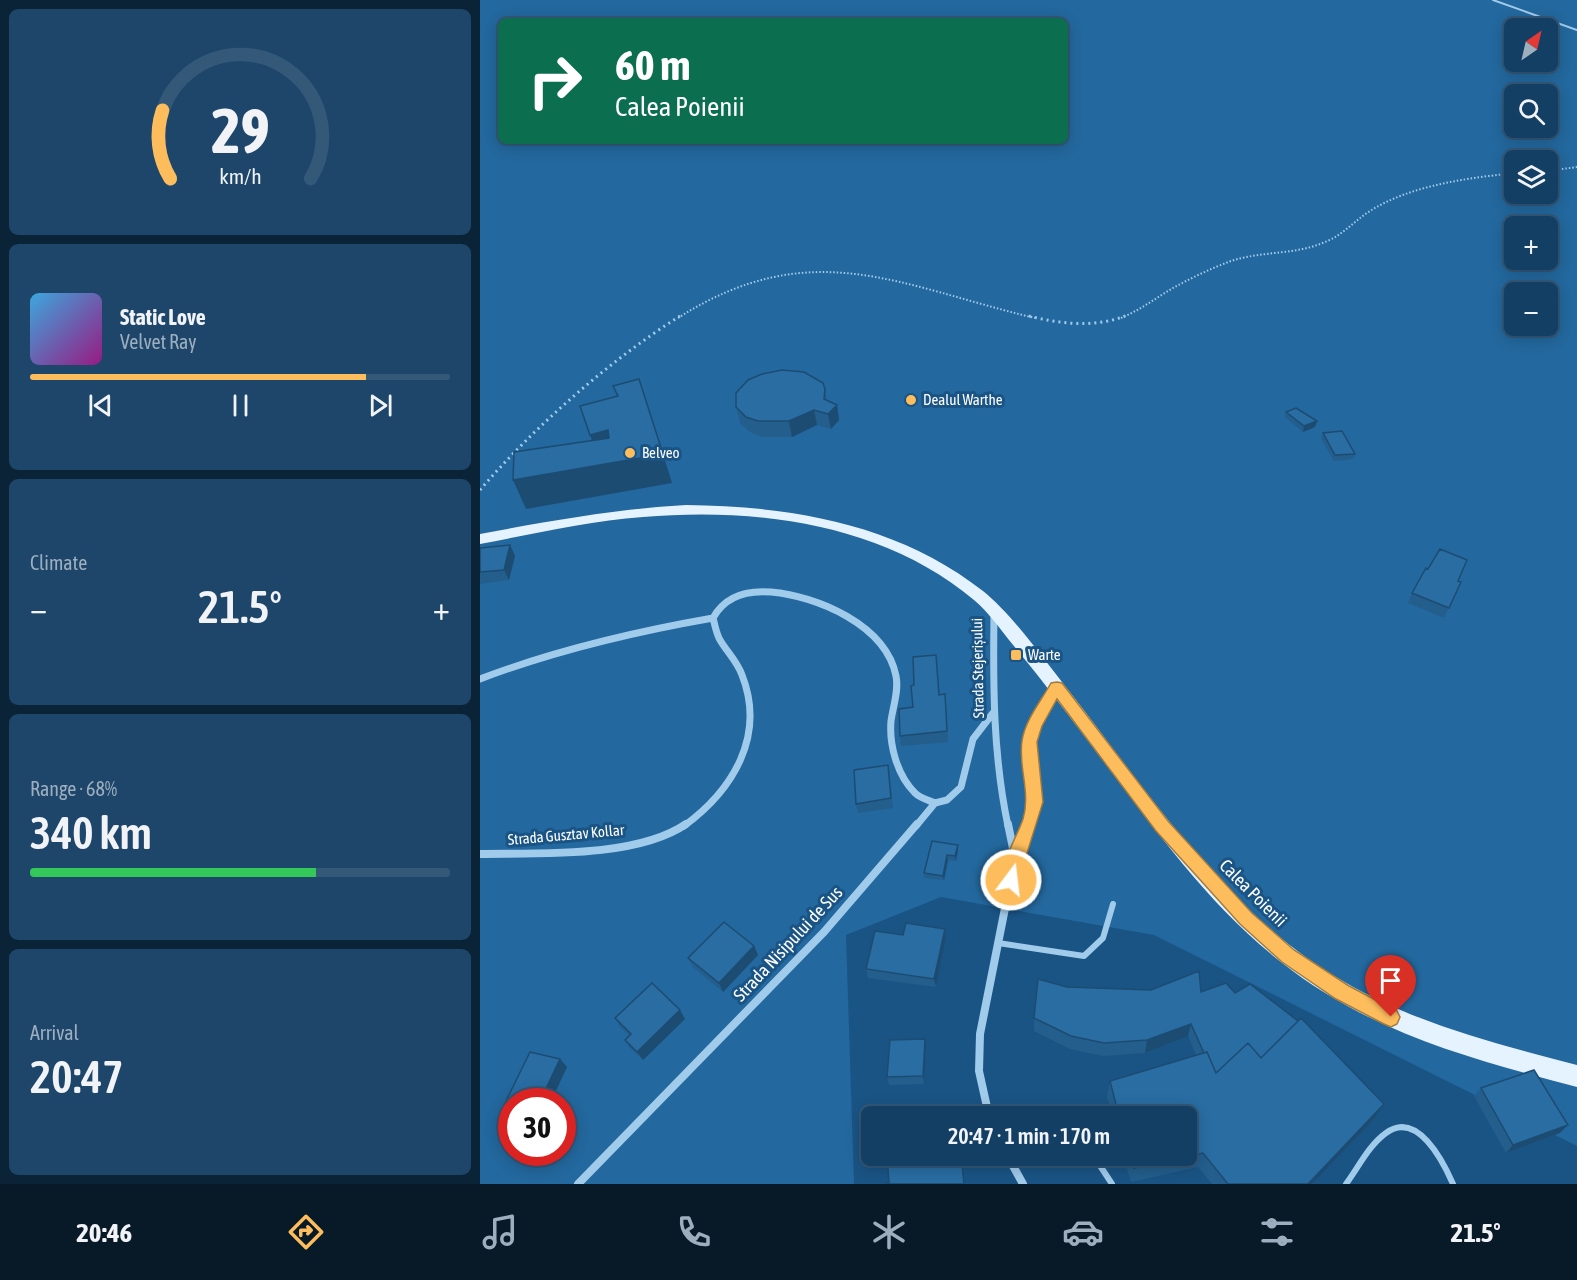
<!DOCTYPE html>
<html lang="en">
<head>
<meta charset="utf-8">
<style>
  :root { --surface:#143f64; --page:#1d466a; --text:#f1f3f6; --muted:#9dafbf; --line:#335878; --accent:#fdbd5d }
  body { margin:0; font-family:"Asap Condensed",sans-serif; background:var(--page); color:var(--text); height:100vh; display:flex; flex-direction:column; font-size:22px; white-space:nowrap }
  * { box-sizing:border-box; margin:0 }
  p { font-size:20px; color:var(--muted) }
  .icon { flex:none; width:33px; height:33px; fill:none; stroke:currentColor; stroke-width:2; stroke-linecap:round; stroke-linejoin:round }
  .map { position:relative; flex:1; overflow:hidden }
  .drawer { display:flex; flex-direction:column; gap:9px; padding:9px; background:#0b2337; width:480px }
  .drawer>* { flex:none }
  .top-card { position:absolute; left:18px; top:18px; width:570px; height:126px; border-radius:9px; box-shadow:0 3px 15px #0003,0 0 0 2px var(--line); background:#0b6e4f; color:#fff; overflow:hidden }
  .needle { width:39px; rotate:34deg }
  .controls { position:absolute; left:1024px; top:18px; display:grid; gap:12px }
  .controls a { display:grid; place-items:center; width:54px; height:54px; border-radius:9px; background:var(--surface); box-shadow:0 3px 15px #0003,0 0 0 2px var(--line); font-size:30px }
  .speed { position:absolute; left:18px; top:1088px; display:flex; gap:12px; font-size:30px; font-weight:700; text-align:center }
  .speed>* { display:grid; place-content:center; width:78px; height:78px; border-radius:50%; background:var(--surface); box-shadow:0 3px 15px #0003,0 0 0 2px var(--line); line-height:1 }
  .speed .limit { border:9px solid #d22; background:#fff; color:#111 }
  .pin { position:absolute; display:grid; place-items:center; width:51px; height:51px; color:#fff; margin:-62px -26px; border-radius:50% 50% 50% 0; rotate:-45deg; box-shadow:0 0 6px #0007 }
  .pin .icon { rotate:45deg }
  .me { position:absolute; width:66px; margin:-33px; rotate:15deg; stroke-linejoin:round; filter:drop-shadow(0 0 4px #0008) }
  .turn { display:flex; align-items:center; gap:21px; height:126px; padding:0 18px; font-size:27px }
  .turn .icon { width:78px; height:78px; stroke-width:2.5 }
  .turn b { display:block; font-size:42px; line-height:51px }
  .big { font-size:45px; font-weight:600; line-height:1.1 }
  .drawer .tile { flex:1; display:flex; flex-direction:column; justify-content:center; gap:9px; min-width:0; padding:0 21px; border-radius:9px; background:var(--page) }
  .drawer .dial { align-items:center; gap:0 }
  .dial svg { height:156px; overflow:visible; fill:none; stroke:var(--line); stroke-width:7; stroke-linecap:round; text-anchor:middle }
  .dial text { fill:var(--text); stroke:none }
  .song { display:flex; align-items:center; gap:18px }
  .cover { width:72px; height:72px; border-radius:9px; background:linear-gradient(135deg,hsl(200 70% 55%),hsl(310 70% 35%)) }
  .played { height:6px; border-radius:3px; background:linear-gradient(90deg,var(--accent) 80%,var(--line) 80%) }
  .keys { display:flex; justify-content:space-around; direction:ltr }
  .heat { display:flex; justify-content:space-between; align-items:center; font-size:33px; direction:ltr }
  .charge { height:9px; border-radius:4px; background:linear-gradient(90deg,#34c759 68%,var(--line) 0) }
  .trip { position:absolute; left:381px; top:1106px; width:336px; height:60px; border-radius:9px; background:var(--surface); box-shadow:0 3px 15px #0003,0 0 0 2px var(--line); font-weight:600; line-height:60px; text-align:center }
  .tab-bar { display:flex; height:96px; justify-content:space-around; align-items:center; background:#081928; color:var(--muted) }
  .tab-bar .icon { width:42px; height:42px }
  .tab-bar .current { color:var(--accent) }
  .tab-bar b { font-size:27px; color:var(--text) }
  main { display:flex; flex:1; min-height:0 }
  .map>svg:first-child { display:block }
  .green { fill:#23689e; fill-rule:evenodd }
  .lines { fill:none; stroke-linecap:round; stroke-linejoin:round }
  .path-far1 { stroke:#a1cbeb; stroke-width:2; stroke-dasharray:1.5 2; stroke-linecap:butt }
  .path { stroke:#a1cbeb; stroke-width:3; stroke-dasharray:2 4; stroke-linecap:butt }
  .lane-far1 { stroke:#a1cbeb; stroke-width:2 }
  .lane { stroke:#a1cbeb; stroke-width:6 }
  .street-far1 { stroke:#a1cbeb; stroke-width:7 }
  .street { stroke:#a1cbeb; stroke-width:8 }
  .primary { fill:#e5f2ff; fill-rule:evenodd }
  .wall { fill:#235e8c }
  .shaded-wall { fill:#1d4c72 }
  .building { fill:#296da3; stroke:#1d4c72; stroke-width:1.5 }
  .route { fill:#fdbd5d; stroke:#a47b3c; stroke-width:1.5 }
  .poi-dot { fill:#fdbd5d; stroke:#1a5485; stroke-width:2 }
  .labels { text-anchor:middle; stroke-width:6; stroke-linejoin:round; paint-order:stroke }
  .poi-label { font-size:15px; fill:#fff; stroke:#1a5485; text-anchor:start }
  .street-label { font-size:15px; fill:#fff; stroke:#1a5485 }
  .near-street-label { font-size:18px; fill:#fff; stroke:#1a5485 }
</style>
</head>
<body>
<main>
<section class="drawer">
<div class="tile dial"><svg viewBox="0 0 100 80">
<path d="M14 69A42 42 0 1 1 86 69"/>
<path d="M14 69A42 42 0 0 1 10 34" stroke="#fdbd5d"/>
<text x="50" y="56" font-size="32" font-weight="700">29</text>
<text x="50" y="72" font-size="11">km/h</text>
</svg></div>
<div class="tile">
<div class="song"><i class="cover"></i><div><b>Static Love</b><p>Velvet Ray</p></div></div>
<div class="played"></div>
<div class="keys"><svg class="icon" aria-label="previous" viewBox="0 0 24 24"><path d="M18 5L8 12l10 7zM5 5v14"/></svg><svg class="icon" aria-label="pause" viewBox="0 0 24 24"><path d="M8 5v14M16 5v14"/></svg><svg class="icon" aria-label="next" viewBox="0 0 24 24"><path d="M6 5l10 7-10 7zM19 5v14"/></svg></div>
</div>
<div class="tile"><p>Climate</p>
<div class="heat"><a>−</a><b class="big">21.5°</b><a>+</a></div>
</div>
<div class="tile"><p>Range · 68%</p><b class="big">340 km</b><div class="charge"></div></div>
<div class="tile"><p>Arrival</p><b class="big">20:47</b></div>
</section>
<div class="map">
<svg width="1097" height="1184" viewBox="0 0 1097 1184">
  <rect width="100%" height="100%" fill="#1a5485"/>
  <path class="green" d="M0,0H1097V1146L674,935L461,897L366,935L374,1184H0ZM21,21H585V141H21ZM1035,28H1068V62H1035ZM1035,94H1068V128H1035ZM1035,160H1068V194H1035ZM1035,226H1068V260H1035ZM1035,292H1068V326H1035ZM32,1101H82V1152H32Z"/>
  <g class="lines">
    <path class="path-far1" d="M1068,171L1097,167
      M198,318C331,233 420,286 555,318
      M641,318C660,310 676,298 693,288C711,278 732,268 751,261C781,251 816,255 845,242C863,235 874,221 890,211C931,185 988,178 1035,173"/>
    <path class="path" d="M549,316C581,324 614,328 645,316
      M0,490C55,426 129,361 200,316"/>
    <path class="lane-far1" d="M1013,0L1097,30"/>
    <path class="lane" d="M518,943L604,956L623,938L633,904
      M613,1155L632,1184
      M866,1184C878,1168 889,1145 906,1133C937,1110 963,1161 973,1184"/>
    <path class="street-far1" d="M514,614C513,685 513,755 528,826
      M0,679C76,650 153,632 233,618
      M204,826C253,790 286,736 262,675C257,661 247,652 240,640C236,633 235,625 233,618C245,596 267,590 291,592C337,596 406,625 416,676C419,691 413,706 411,721C409,745 417,775 435,793C440,798 448,800 455,803
      M436,826L455,803L467,800L481,787L493,739L513,713
      M548,826C560,797 547,772 549,743C550,725 566,705 575,689"/>
    <path class="street" d="M0,854C58,853 157,858 206,824
      M535,858L549,824
      M509,1116L499,1071L500,1034L535,858L528,824
      M527,1155L543,1184
      M98,1184L344,932L437,824"/>
    <path class="primary" d="M206,505C311,506 418,524 503,591C532,614 565,661 589,691C652,772 711,859 788,927C883,1010 979,1034 1097,1065V1087C991,1059 889,1032 801,962C728,905 674,828 618,754C589,716 560,677 529,640C518,626 508,612 494,600C404,524 276,507 163,517C108,521 54,534 0,544V534C69,521 136,509 206,505Z"/>
  </g>
  <path class="wall" d="M345,389L347,401L357,405L359,420L351,429L337,425L312,437H282L270,432L260,423L256,407Z
    M806,412L837,421L835,427L823,432L805,417Z
    M843,433L875,454L873,459L854,461L841,438Z
    M30,545L35,556L29,580L0,584V548Z
    M978,581L981,582L964,618L928,603L932,593Z
    M465,694L468,742L421,746L420,736L433,707L459,695Z
    M408,765L413,808L378,813L376,804Z
    M452,841L478,850L476,861L468,860L464,880L444,878V873Z
    M465,929L466,938L456,987L388,978L386,969L423,935Z
    M274,946L278,955L243,992L213,967L208,958Z
    M587,987L755,993L904,1104L894,1119L832,1184H732L718,1167L651,1182L643,1155H706V1116H633L627,1097L630,1081L716,1055L708,1036L665,1053L623,1056L590,1049L554,1031V1018Z
    M135,1018L205,1019L163,1060L150,1048L145,1040L149,1035L140,1027Z
    M446,1047L444,1084L409,1085L407,1077Z
    M80,1059L87,1067L71,1101H32V1107L26,1101Z
    M1001,1088L1080,1133L1026,1153L994,1096Z"/>
  <path class="shaded-wall" d="M357,405L359,420L351,429L348,414Z
    M334,410L337,425L312,437L309,421Z
    M837,421L835,427L823,432L824,426Z
    M128,430L138,459L121,464L110,435Z
    M183,454L192,483L46,509L33,480Z
    M30,545L35,556L29,580L24,570Z
    M478,845V850L476,861L475,856Z
    M467,855L468,860L464,880L463,876Z
    M465,929L466,938L456,987L454,979Z
    M274,946L278,955L243,992L239,983Z
    M200,1010L205,1019L163,1060L157,1052Z
    M711,1024L708,1036L665,1053L667,1040Z
    M445,1039L446,1047L444,1084L443,1076Z
    M80,1059L87,1067L71,1101H60Z
    M904,1104L894,1119L832,1184H828Z
    M1088,1125L1080,1133L1026,1153L1033,1145Z"/>
  <path class="building" d="M302,370L324,372L343,383L345,389L344,399L357,405L348,414L334,410L309,421H278L266,417L256,407V393L268,380L282,374Z
    M159,379L183,454L33,480L34,452L129,438L128,430L110,435L100,406L138,396L133,386Z
    M816,408L837,421L824,426L806,412Z
    M862,431L875,454L855,455L843,433Z
    M30,545L24,570L0,572V548Z
    M960,549L987,560L978,581L981,582L969,608L932,593L946,568L948,569Z
    M456,655L459,695L465,694L467,731L420,736L419,709L433,707L431,686L434,685L433,657Z
    M408,765L411,798L376,804L374,770Z
    M452,841L478,845L475,856L467,855L463,876L444,873Z
    M244,922L274,946L239,983L208,958Z
    M426,923L465,929L454,979L386,969L395,931L423,935Z
    M719,971L721,992L746,983L755,993L770,984L818,1021L781,1058L768,1043L736,1073L727,1052L724,1053L711,1024L667,1040L624,1043L591,1036L554,1018L558,979L587,987L671,990Z
    M172,983L200,1010L157,1052L145,1040L151,1034L135,1018Z
    M821,1018L904,1104L828,1184H748L723,1153L654,1168L650,1155H706V1116H639L630,1081L727,1052L736,1073L768,1043L781,1058Z
    M445,1039L443,1076L407,1077L410,1040Z
    M50,1052L80,1059L60,1101H32V1103L26,1101Z
    M1054,1070L1088,1125L1033,1145L1001,1088Z
    M407,1155H481L484,1184H406L409,1183Z"/>
  <path class="route" d="M577,682L582,683L688,821L772,913L814,950L869,986L917,1011L920,1017L917,1024L911,1027L904,1024L856,999L802,962L760,924L676,831L577,699L562,726L557,742L563,802L537,885L531,887L524,885C517,868 537,837 543,819C551,792 538,767 542,741C545,720 561,701 571,683Z"/>
  <g class="poi-dot">
    <circle cx="431" cy="400" r="6"/>
    <circle cx="150" cy="453" r="6"/>
    <rect x="530" y="649" width="12" height="12" rx="3"/>
  </g>
  <g class="labels">
    <g class="poi-label">
      <text x="443" y="405">Dealul Warthe</text>
      <text x="162" y="458">Belveo</text>
      <text x="548" y="660">Warte</text>
    </g>
    <g class="street-label">
      <text transform="translate(498 668) rotate(-91)" y="5">Strada Stejerișului</text>
      <text transform="translate(86 835) rotate(-5)" y="5">Strada Gusztav Kollar</text>
    </g>
    <g class="near-street-label">
      <text transform="translate(773 893) rotate(45)" y="6">Calea Poienii</text>
      <text transform="translate(308 944) rotate(-47)" y="6">Strada Nisipului de Sus</text>
    </g>
  </g>
</svg>
<div class="controls">
<a><svg class="needle" viewBox="-14 -14 28 28"><path d="M0-13l5 13h-10z" fill="#e53935"/><path d="M0 13l5-13h-10z" fill="#9dafbf"/></svg></a>
<a><svg class="icon" aria-label="search" viewBox="0 0 24 24"><circle cx="10" cy="10" r="6"/><path d="M15 15l6 6"/></svg></a>
<a><svg class="icon" aria-label="layers" viewBox="0 0 24 24"><path d="M12 4l9 5-9 5-9-5zM3 14l9 5 9-5"/></svg></a>
<a>+</a>
<a>−</a>
</div>
<div class="speed"><div class="limit">30</div></div>
<div class="pin" style="left:911px;top:1017px;background:#d93025"><svg class="icon" aria-label="arrive" viewBox="0 0 24 24"><path d="M6 21V4h12l-3 4 3 4H6"/></svg></div>
<svg class="me" style="left:531px;top:880px" viewBox="-20 -20 40 40"><circle r="17" fill="#fdbd5d" stroke="#fff" stroke-width="3"/><path d="M0-11L8 9 0 5-8 9z" fill="#fff"/></svg>
<div class="trip">20:47 · 1 min · 170 m</div>
<div class="top-card">
<div class="turn"><svg class="icon" aria-label="right" viewBox="0 0 24 24"><path d="M7 20v-9h11M14 6l5 5-5 5"/></svg><div><b>60 m</b>Calea Poienii</div></div>
</div>
</div>
</main>
<nav class="tab-bar">
<b>20:46</b>
<svg class="icon current" aria-label="directions" viewBox="0 0 24 24"><path d="M12 3l9 9-9 9-9-9zM9 14v-3h6M13 9l2 2-2 2"/></svg>
<svg class="icon" aria-label="music" viewBox="0 0 24 24"><path d="M9 18V5l10-2v13"/><circle cx="6" cy="18" r="3"/><circle cx="16" cy="16" r="3"/></svg>
<svg class="icon" aria-label="phone" viewBox="0 0 24 24"><path d="M5 4h4l2 5-3 2q2 4 5 5l2-3 5 2v4C11 20 4 13 5 4z"/></svg>
<svg class="icon" aria-label="climate" viewBox="0 0 24 24"><path d="M12 3v18M4 7l16 10M4 17L20 7"/></svg>
<svg class="icon" aria-label="car" viewBox="0 0 24 24"><path d="M5 17H2v-5l4-1 3-4h7l3 4 3 1v5h-3M9 17h6M6 11h13"/><circle cx="7" cy="17" r="2"/><circle cx="17" cy="17" r="2"/></svg>
<svg class="icon" aria-label="filters" viewBox="0 0 24 24"><path d="M4 7h16M4 17h16"/><circle cx="9" cy="7" r="2"/><circle cx="15" cy="17" r="2"/></svg>
<b>21.5°</b>
</nav>
</body>
</html>
